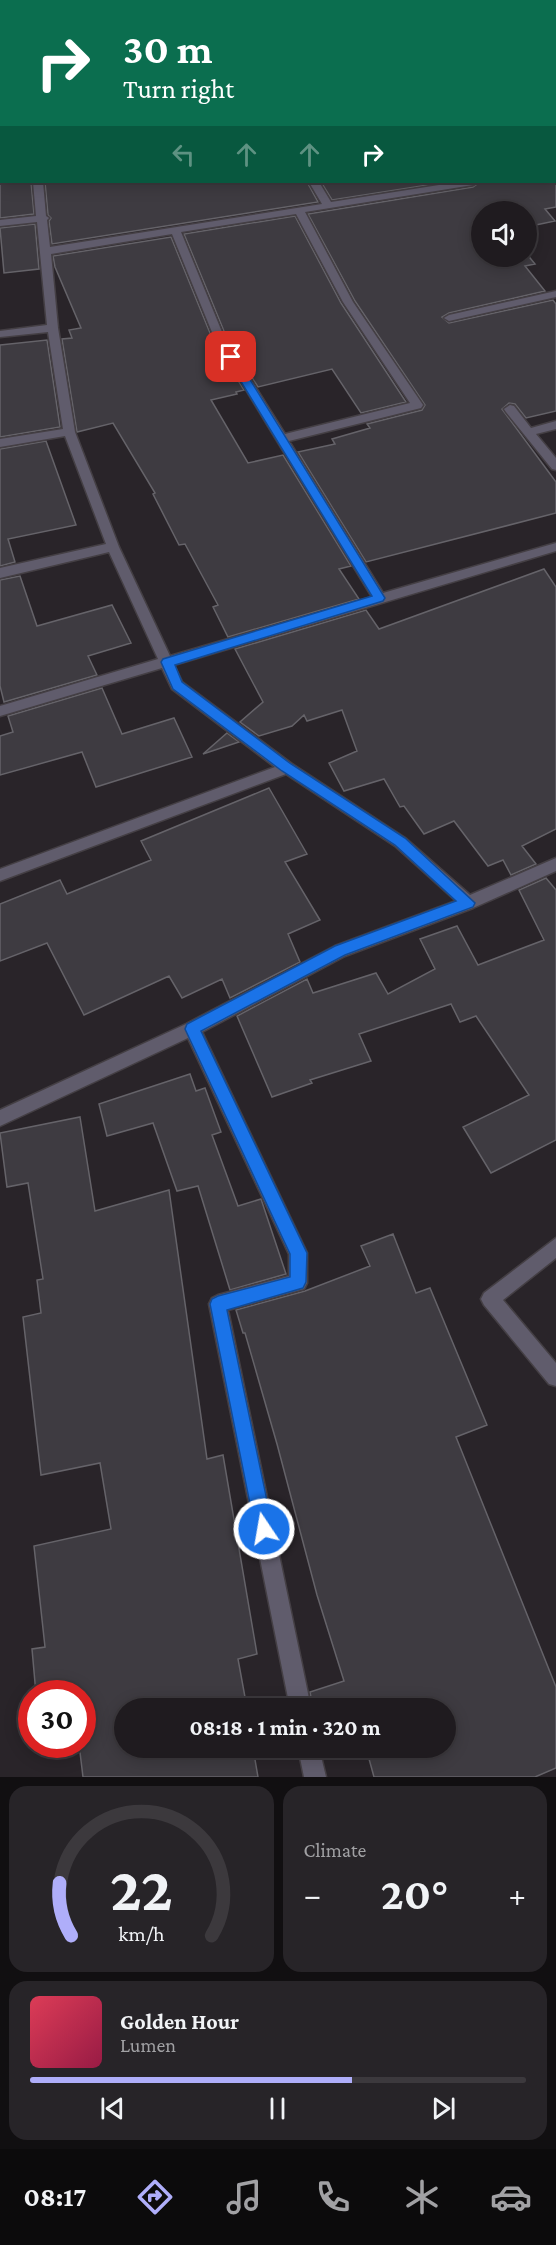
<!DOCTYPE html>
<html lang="en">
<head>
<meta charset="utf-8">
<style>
  :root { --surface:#1f1b1f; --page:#272428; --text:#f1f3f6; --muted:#a1a1a4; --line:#3c393d; --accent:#afaefa }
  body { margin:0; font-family:"Crimson Pro",serif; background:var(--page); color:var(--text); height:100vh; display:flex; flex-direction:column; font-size:22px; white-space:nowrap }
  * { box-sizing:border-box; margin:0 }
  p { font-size:20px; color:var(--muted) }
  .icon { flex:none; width:33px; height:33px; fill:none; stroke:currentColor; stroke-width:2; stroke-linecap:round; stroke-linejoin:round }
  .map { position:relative; height:1777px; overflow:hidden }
  .sheet { display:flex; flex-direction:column; gap:9px; padding:9px; background:#110f11; flex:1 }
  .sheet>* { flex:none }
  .guide { position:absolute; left:0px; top:0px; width:556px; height:183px; box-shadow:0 3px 15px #0003,0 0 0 2px var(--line); background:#0b6e4f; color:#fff; overflow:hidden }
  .controls { position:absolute; left:471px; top:201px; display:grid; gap:12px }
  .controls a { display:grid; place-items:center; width:66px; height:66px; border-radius:50%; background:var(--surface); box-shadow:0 3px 15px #0003,0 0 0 2px var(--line); font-size:30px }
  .speed { position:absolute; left:18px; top:1680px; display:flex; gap:12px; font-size:30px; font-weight:700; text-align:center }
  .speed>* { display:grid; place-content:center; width:78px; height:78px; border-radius:50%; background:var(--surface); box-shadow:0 3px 15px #0003,0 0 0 2px var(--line); line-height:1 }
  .speed .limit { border:9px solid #d22; background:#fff; color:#111 }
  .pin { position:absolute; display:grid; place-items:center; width:51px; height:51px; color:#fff; margin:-26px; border-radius:12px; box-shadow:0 3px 9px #0006 }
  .me { position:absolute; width:66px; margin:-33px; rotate:348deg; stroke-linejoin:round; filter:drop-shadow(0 0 4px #0008) }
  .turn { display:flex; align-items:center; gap:21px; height:126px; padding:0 24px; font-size:27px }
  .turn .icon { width:78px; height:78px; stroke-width:2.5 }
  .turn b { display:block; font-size:42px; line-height:51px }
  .lanes { display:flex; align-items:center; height:57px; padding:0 24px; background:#0003; justify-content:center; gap:30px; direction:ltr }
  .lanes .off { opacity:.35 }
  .big { font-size:45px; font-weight:700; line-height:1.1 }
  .sheet .widget { flex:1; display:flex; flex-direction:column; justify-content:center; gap:9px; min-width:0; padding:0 21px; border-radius:18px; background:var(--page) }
  .sheet .dial { align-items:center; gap:0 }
  .dial svg { height:156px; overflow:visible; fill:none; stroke:var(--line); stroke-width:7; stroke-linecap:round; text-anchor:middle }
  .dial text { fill:var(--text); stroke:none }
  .song { display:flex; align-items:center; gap:18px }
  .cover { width:72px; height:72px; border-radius:9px; background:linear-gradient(135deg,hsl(350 70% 55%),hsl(340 70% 35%)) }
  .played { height:6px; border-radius:3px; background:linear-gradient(90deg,var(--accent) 65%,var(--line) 65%) }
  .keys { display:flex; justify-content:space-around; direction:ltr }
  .heat { display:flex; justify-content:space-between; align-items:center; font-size:33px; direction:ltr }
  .sheet .tiles { flex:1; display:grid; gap:9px; grid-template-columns:1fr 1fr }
  .widget:last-child { grid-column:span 2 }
  .trip { position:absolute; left:114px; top:1698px; width:342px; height:60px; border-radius:30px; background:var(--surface); box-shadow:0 3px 15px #0003,0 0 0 2px var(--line); font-weight:700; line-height:60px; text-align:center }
  .dock { display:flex; height:96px; justify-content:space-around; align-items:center; background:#0c0b0c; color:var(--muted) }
  .dock .icon { width:42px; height:42px }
  .dock .selected { color:var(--accent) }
  .dock b { font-size:27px; color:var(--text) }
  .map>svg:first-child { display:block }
  .building { fill:#3e3b41; stroke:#656369; stroke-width:1.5 }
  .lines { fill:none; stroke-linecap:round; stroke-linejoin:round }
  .lane-casing { stroke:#443f44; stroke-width:3 }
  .street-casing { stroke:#443f44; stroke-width:3 }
  .lane { fill:#605c6c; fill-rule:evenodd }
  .street { fill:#605c6c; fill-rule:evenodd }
  .route { fill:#1a73e8; stroke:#114b97; stroke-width:1.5 }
</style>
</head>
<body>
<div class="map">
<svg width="556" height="1777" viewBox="0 0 556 1777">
  <rect width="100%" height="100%" fill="#292429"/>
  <path class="building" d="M0,182H31L34,214L0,218Z
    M45,182H307L318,202L52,244L49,221L51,218L48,215Z
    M321,182H447L332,200Z
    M480,182H556V207L545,209L555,221L526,227V212H482V256H526V253L535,264L525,266L545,291L449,313L442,317L449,323L553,300L556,304V411L526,418L515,404L509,403L502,409L556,482V513L366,562L298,452L335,444L332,439L370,428L367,424L422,410L425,405L355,301L308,214L473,187Z
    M295,216L341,303L406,402L361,413L332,369L258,387L226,336L184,234Z
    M35,224L39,269L4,273L0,228Z
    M171,237L212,338L244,390L236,392L237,394L211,400L248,463L283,455L351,566L339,569L359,599L228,637L213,607L218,605L185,544L179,545L153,494L155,493L113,423L77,432L62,339L72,338L69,330L81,328L55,267L53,256Z
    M47,340L60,427L0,437V345Z
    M46,441L76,525L8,539L15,562L0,566V449Z
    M544,569L556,587V829L522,846L536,864L511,875L503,860L488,866L454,821L424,834L404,806L400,807L384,779L344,791L329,763L357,751L342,710L307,721L304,715L292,726L259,736L240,722L263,702L235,649L366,610L379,629Z
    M20,576L37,626L112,605L131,643L88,656L97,675L4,702L0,686V580Z
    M102,688L122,734L174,718L192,757L96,787L82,752L0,775V736L13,732L8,716Z
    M227,733L239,742L203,754Z
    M269,788L307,854L285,862L320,920L288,934L300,962L230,998L222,979L182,998L169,976L84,1015L47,943L0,961V904L60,880L67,894L151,860L141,841Z
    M546,878L556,890V1140L491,1173L463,1127L529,1095L476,1016L460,1022L451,1004L359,1034L371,1061L310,1080L312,1083L272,1097L237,1016L307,979L313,993L376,973L388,994L435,969L420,939L457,926L478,965L544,940L519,890Z
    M190,1074L196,1091L205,1088L221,1132L212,1135L238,1206L261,1199L286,1274L230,1290L198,1186L177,1191L153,1123L107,1136L99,1104Z
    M80,1117L95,1211L169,1190L207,1459L223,1455L257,1654L238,1659L247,1708H124V1748H253L258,1777H83L79,1744H82V1694H36L32,1649L45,1647L34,1546L111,1529L100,1463L41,1475L23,1317L41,1313L37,1280L43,1279L28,1183L7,1187L0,1133Z
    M393,1234L416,1293L430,1288L487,1425L456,1437L556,1687V1768L535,1777H374L366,1748H446V1708H313L310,1692L344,1681L317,1595L277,1444L245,1333H243L236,1310L305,1291L370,1266L361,1246Z"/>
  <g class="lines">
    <defs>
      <path id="lane" d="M556,1238V1258L503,1300L556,1363V1386L549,1384L484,1305L481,1299L484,1293Z"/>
      <path id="street" d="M9,0H17V2H9Z
        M306,0H314L305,2Z
        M555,21H556V27H555Z
        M0,34H2V40H0Z
        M555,101H556V107H555Z
        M0,135H2V141H0Z
        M555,166H556V172H555Z
        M33,182H43L46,216L49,218L47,220L50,247L322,204L309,182H319L331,202L458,182H478L473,185L305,212L353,302L423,405L421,408L289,441L383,593L556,543V551L174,665L182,682L292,764L405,838L470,895L556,858V871L473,908L345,956L202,1032L307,1253V1283L304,1289L228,1310L311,1708H290L209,1304L212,1298L218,1295L289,1276V1254L188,1038L0,1126V1110L186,1024L335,946L456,901L395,846L286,774L0,881V869L275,767L172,689L162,668L0,716V706L158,659L109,552L0,578V568L106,544L65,436L0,447V439L63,429L48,332L0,337V331L47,325L37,222L0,226V220L36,216ZM296,214L343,302L410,403L285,434L224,337L181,232ZM172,234L214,337L372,597L170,656L119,547L75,432L58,328L51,254Z
        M556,291V297L449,321L444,318L449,315Z
        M510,405L514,406L531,428L556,421V429L536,434L556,458V470L552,469L506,412L504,409Z
        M298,1748H319L326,1777H304Z"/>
    </defs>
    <use href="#lane" class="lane-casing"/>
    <use href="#street" class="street-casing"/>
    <use href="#lane" class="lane"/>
    <use href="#street" class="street"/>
  </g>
  <path class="route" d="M231,354L236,357L385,598L383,601L175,665L182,682L291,764L405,838L475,903L473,907L345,955L201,1031L307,1253L306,1282L303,1288L227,1310L273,1529L270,1535L264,1538L258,1535L255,1529L210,1304L212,1299L218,1296L290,1277V1254L185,1029L187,1024L335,946L456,901L395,845L282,771L173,689L161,662L163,659L372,596L226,357Z"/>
</svg>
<div class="controls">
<a><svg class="icon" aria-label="sound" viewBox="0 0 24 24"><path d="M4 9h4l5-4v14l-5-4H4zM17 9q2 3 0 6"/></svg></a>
</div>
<div class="speed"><div class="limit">30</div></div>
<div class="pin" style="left:231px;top:357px;background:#d93025"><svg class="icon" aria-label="arrive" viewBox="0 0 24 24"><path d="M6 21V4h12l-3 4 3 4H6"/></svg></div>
<svg class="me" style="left:264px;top:1529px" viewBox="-20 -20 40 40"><circle r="17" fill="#1a73e8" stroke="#fff" stroke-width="3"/><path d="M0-11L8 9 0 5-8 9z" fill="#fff"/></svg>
<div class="trip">08:18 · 1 min · 320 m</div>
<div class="guide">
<div class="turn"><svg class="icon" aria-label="right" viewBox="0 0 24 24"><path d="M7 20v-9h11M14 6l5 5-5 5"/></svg><div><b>30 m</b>Turn right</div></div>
<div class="lanes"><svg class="icon off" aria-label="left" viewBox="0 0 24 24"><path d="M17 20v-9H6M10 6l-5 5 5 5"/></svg><svg class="icon off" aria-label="ahead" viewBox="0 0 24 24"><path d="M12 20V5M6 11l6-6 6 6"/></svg><svg class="icon off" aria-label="ahead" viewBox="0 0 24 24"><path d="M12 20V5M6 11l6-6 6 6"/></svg><svg class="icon" aria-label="right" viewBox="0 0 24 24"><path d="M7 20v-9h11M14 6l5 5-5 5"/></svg></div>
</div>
</div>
<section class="sheet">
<div class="tiles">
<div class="widget dial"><svg viewBox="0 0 100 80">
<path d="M14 69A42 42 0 1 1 86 69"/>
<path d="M14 69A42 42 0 0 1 8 42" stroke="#afaefa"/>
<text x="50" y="56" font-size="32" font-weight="700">22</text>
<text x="50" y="72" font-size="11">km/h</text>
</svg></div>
<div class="widget"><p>Climate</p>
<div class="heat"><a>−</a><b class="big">20°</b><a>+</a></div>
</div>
<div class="widget">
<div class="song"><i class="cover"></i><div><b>Golden Hour</b><p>Lumen</p></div></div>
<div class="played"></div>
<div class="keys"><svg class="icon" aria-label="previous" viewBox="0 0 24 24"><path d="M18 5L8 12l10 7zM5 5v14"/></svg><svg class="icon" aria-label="pause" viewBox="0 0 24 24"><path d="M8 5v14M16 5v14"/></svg><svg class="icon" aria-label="next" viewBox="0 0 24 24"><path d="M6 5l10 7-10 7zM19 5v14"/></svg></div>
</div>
</div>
</section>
<nav class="dock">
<b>08:17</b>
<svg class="icon selected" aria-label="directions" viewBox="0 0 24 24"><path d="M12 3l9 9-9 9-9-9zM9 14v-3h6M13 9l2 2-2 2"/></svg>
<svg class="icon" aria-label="music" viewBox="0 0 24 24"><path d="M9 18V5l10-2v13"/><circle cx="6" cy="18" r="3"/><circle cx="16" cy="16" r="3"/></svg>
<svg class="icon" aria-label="phone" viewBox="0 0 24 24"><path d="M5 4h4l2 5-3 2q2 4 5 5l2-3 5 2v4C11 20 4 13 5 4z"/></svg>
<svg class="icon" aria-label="climate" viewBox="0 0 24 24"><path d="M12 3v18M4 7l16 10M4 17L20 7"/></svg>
<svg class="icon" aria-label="car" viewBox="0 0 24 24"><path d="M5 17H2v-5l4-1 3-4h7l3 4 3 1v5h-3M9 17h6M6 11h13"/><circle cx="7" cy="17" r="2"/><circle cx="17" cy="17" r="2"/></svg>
</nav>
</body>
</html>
